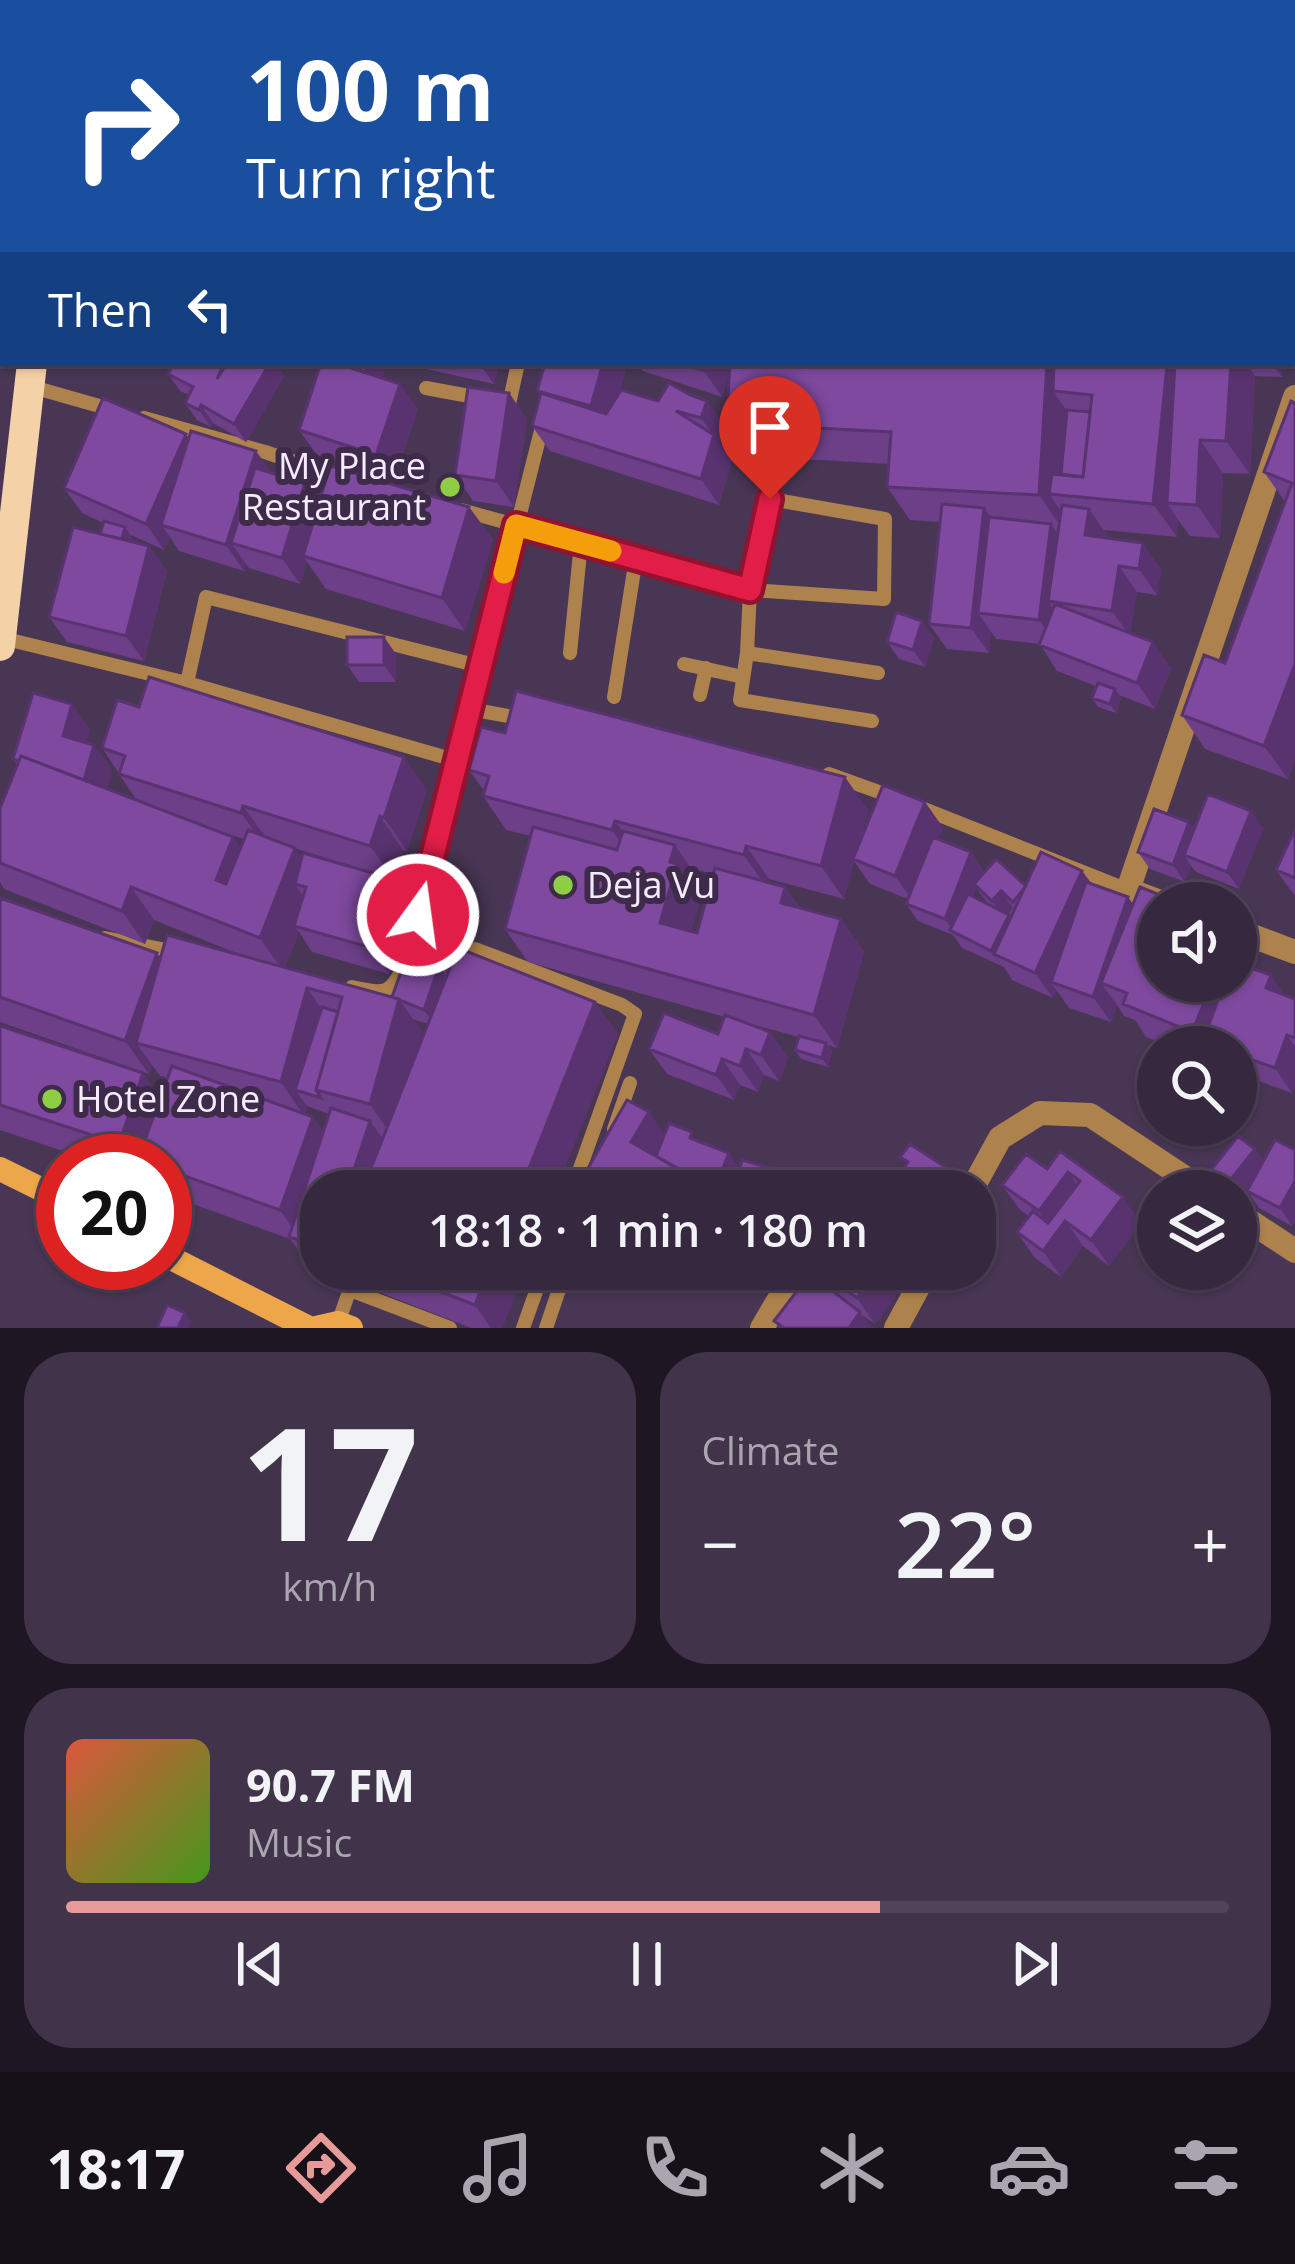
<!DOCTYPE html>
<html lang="en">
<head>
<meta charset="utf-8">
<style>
  :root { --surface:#36283f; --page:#41344a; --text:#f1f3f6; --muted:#aaa6b0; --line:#504459; --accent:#e69b98 }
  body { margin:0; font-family:"Open Sans",sans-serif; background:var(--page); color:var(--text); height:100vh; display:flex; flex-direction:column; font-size:45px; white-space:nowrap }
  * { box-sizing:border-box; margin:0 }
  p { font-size:39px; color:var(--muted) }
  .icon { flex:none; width:66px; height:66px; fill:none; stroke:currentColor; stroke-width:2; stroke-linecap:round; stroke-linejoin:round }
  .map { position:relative; height:1328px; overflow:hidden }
  .panel { display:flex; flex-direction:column; gap:24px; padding:24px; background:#1e1623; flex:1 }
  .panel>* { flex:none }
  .guide { position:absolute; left:0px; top:0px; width:1296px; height:366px; box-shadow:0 3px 9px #0004,0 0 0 3px var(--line); background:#1a4fa0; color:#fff; overflow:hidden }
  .controls { position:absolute; left:1137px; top:882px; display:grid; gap:24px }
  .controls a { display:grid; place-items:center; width:120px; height:120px; border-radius:50%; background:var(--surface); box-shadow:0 3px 9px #0004,0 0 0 3px var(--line); font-size:60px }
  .speed { position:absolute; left:36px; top:1134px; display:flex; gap:24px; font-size:60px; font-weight:700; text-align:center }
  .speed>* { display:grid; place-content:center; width:156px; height:156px; border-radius:50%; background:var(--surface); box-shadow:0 3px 9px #0004,0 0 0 3px var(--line); line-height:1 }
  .speed .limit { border:18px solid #d22; background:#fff; color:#111 }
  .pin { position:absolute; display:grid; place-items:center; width:102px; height:102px; color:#fff; margin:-123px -51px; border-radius:50% 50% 50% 0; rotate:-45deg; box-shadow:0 0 12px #0007 }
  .pin .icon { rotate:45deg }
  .me { position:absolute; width:132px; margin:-66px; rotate:14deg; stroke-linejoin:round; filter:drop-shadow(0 0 9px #0008) }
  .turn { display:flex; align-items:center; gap:42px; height:252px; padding:0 48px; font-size:54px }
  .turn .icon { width:156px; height:156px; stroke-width:2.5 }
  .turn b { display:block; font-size:84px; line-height:102px }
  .then { display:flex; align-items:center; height:114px; padding:0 48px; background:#0003; gap:24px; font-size:45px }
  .big { font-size:90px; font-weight:600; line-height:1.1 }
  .panel .card { flex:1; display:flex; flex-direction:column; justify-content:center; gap:18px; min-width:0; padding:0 42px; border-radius:48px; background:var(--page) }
  .panel .dial { align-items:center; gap:0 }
  .dial b { font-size:156px; line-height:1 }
  .song { display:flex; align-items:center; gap:36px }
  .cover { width:144px; height:144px; border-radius:18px; background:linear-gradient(135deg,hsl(10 70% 55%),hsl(100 70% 35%)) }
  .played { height:12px; border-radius:6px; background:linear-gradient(90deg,var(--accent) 70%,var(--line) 70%) }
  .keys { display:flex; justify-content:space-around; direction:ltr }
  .heat { display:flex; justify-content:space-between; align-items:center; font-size:66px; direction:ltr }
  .panel .tiles { flex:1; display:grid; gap:24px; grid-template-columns:1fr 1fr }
  .card:last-child { grid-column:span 2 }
  .trip { position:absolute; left:300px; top:1170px; width:696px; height:120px; border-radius:48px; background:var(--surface); box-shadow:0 3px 9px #0004,0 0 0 3px var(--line); font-weight:600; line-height:120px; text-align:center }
  .menu { display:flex; height:192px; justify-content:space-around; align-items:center; background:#161019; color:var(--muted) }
  .menu .icon { width:84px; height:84px }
  .menu .current { color:var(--accent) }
  .menu b { font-size:54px; color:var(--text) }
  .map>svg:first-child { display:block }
  .built { fill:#523c60 }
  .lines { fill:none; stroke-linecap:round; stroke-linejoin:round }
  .service { stroke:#ae824c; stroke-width:14 }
  .minor { stroke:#ae824c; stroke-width:24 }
  .secondary { stroke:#eda74a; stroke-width:24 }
  .primary { stroke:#f5d1a8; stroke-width:30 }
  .wall { fill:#6c3f88; fill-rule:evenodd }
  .shaded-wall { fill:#58336f }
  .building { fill:#7e499e; stroke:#58336f; stroke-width:3 }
  .route-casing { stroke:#92132f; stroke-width:30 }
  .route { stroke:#e11d48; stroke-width:21 }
  .slow { stroke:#f59e0b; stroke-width:21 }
  .poi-dot { fill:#8dce44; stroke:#3d2b49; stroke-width:4.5 }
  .labels { text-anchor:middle; stroke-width:12; stroke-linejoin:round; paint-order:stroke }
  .poi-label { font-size:36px; fill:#f6ebfe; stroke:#3d2b49; text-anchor:start }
</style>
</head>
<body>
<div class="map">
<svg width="1295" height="1328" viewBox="0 0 1295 1328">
  <rect width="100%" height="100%" fill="#483654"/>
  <path class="built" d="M78,0H1295V74L1293,3H79Z"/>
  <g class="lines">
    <path class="service" d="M431,3V0
      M29,386L117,411
      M426,388L480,398
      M502,402L509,404L518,363
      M144,418L265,452L342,478
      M461,510L750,590L770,499L885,519L884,599L750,590L747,653L878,673
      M2,638L187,683
      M570,653L581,543
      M747,653L740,700L872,721
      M684,664L743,677
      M700,695L706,668
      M614,697L636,558
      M470,709L524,719
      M458,761L187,683L206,597L479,666
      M829,774L893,797
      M919,807L1128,890
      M105,938L177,952
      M463,965L466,957L475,949L622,1005L635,1014L572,1191
      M352,987C389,995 389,994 407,961L544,419
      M614,1129L630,1083
      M350,1290L450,1328
      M337,1326L357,1269
      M523,1328L544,1269
      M546,1328L566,1269"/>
    <path class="minor" d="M1163,903L1128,890L1295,397
      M1236,930L1295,952
      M971,1191L1000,1138L1040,1113L1090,1115L1205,1191
      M1236,1212L1295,1251
      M762,1328L797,1269
      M896,1328L928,1269"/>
    <path class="secondary" d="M0,1169L63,1200
      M165,1255L309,1328
      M316,1328L338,1323L351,1328"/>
    <path class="primary" d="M41,3V0
      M0,59H3
      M0,111H3
      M1293,122H1295
      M1293,175H1295
      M0,646L32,363"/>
  </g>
  <path class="wall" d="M95,0H413L412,3H97Z
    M1202,0H1277V3H1204Z
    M174,363H275L284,376L246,442L213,423L211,427L197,420L185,403L189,395L180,391L168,374Z
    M422,363H499L494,384L426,369Z
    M545,363H627L620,391L621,390L725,426L719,442L732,460L719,505L550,451L532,426L541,396L537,391Z
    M637,363H1282V377L1255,376L1250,474L1223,473L1220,538L1190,536L1178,520L1177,537L1104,530L1107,535L1106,538L1161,569L1157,595L1137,592L1130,633L1171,668L1155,709L1119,695L1121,698L1116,713L1098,707L1092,698L1096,686L1057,671L1040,644L996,639L991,632L989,653L947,649L929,624L940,522L910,520L887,487L888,464L822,460H749L726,427L729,375L722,397L643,371Z
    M382,378L418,409L394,480L317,455L299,430Z
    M509,393L527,419L514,507L473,501L455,475Z
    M1295,403V759L1288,779L1205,749L1182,715L1225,663L1285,502L1264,472Z
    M186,434L189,438L271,473L305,483L319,502L469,507L493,540L465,631L326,589L307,562L300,584L249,568L246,564L244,571L179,551L170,537L164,550L131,535L130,541L149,546L167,571L144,661L67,642L49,617L100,534L103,523L82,513L64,488Z
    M922,621L934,638L925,667L899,659L887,642Z
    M396,654V682H359L347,665Z
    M72,704L90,730L86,742L94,745L112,770L107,789L137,801L102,748L427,790L407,851L403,850L394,879L294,848L302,858L390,878L408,904L389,974L312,952L299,932L285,967L392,997L411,956L404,946L458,948L595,1002L618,1035L321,1191V1267L307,1262L290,1239L165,1194V1161H93L0,1130V1026L160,1098L168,1078L160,1076L152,1065L149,1074L0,1022V898L160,958L246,957L154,920L145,944L4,889L0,882V808L17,765L13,759ZM214,830L244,839L240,848ZM413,1019L428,1024L416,1055L422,1032ZM307,1106L329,1114L323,1131L313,1117L305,1114Z
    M469,770L868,810L860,841L925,802L943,828L938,839L971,852L983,870L981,876L1026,886L1082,871L1092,884L1128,897L1133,905L1258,959L1254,969L1285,995L1295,999V1086L1292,1093L1236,1073V1047H1171L1146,1037L1135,1020L1124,1016L1117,1005L1111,1022L1069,1008L1057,991L1053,998L1012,980L1004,967L962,948L953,935L918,921L906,904L908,899L870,884L854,861L844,899L769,879V882L785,887L800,908L841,919L864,952L837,1048L828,1045L832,1052L828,1067L801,1059L795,1050L799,1037L747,1023L770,1032L788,1058L779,1081L764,1075L758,1092L740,1085L734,1100L667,1074L649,1049L718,1034L725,1017L528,962L505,929L531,836L506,830L483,796L484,791ZM691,868L713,874L697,933L691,931L701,897L695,889L698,879ZM976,888L986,901L990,906L973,897Z
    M1251,811L1263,829L1239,889L1196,872L1191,866L1185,882L1150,869L1138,852L1189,822L1194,829Z
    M1295,829V896L1276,870Z
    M664,1134L698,1141L740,1168H771L777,1177L773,1191H739L735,1186L733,1191H575Z
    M1255,1149L1263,1161L1295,1150V1220L1292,1226L1259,1208L1247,1191L1240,1200L1236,1197V1191H1229L1223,1187L1211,1170Z
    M1060,1151L1141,1223L1109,1266L1083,1246L1061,1277L1035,1258L1017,1232L1029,1216L1020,1210L1002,1185L1047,1169Z
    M350,1269H526L502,1328H471L361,1285Z
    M588,1269H657L649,1284L625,1269L615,1286Z
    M668,1269H707L697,1286Z
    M809,1269H906L910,1275L875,1324L862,1315L871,1328H780L774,1321L817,1279Z"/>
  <path class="shaded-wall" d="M177,0H195L197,3H179Z
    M383,0H413L412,3H382Z
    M270,363H275L284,376L246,442L234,424Z
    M369,363H388L377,390L365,372Z
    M479,363H499L494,384Z
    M603,363H627L609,432L591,406Z
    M707,363H733L722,397L704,371Z
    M1047,363H1062L1053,391L1069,414L1065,487L1049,494L1063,514L1062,528L1039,495Z
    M1171,363H1192L1167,503L1178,520L1177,537L1153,504L1167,366Z
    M1231,363H1246L1255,376L1250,474L1226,441Z
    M1272,363H1282V377Z
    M400,384L418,409L394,480L376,455Z
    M509,393L527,419L514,507L496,481Z
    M707,401L725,426L719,442L732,460L719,505L701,479L714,436L701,418Z
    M201,405L213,423L211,427L199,410Z
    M186,434L204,460L161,525L170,537L164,550L146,524Z
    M1200,440L1223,473L1220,538L1197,505Z
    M256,451L274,476L231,543L246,564L244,571L226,545Z
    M305,483L323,509L303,556L307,562L300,584L282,558Z
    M469,507L493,540L465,631L442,598Z
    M984,508L1001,533L978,613L991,632L989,653L971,628Z
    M1089,509L1107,535L1103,560L1085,535Z
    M1051,524L1068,550L1048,601L1060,619L1057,646L1039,620Z
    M125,527L131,536L127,554L121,545Z
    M1143,543L1161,569L1157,595L1139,569Z
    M149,546L167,571L144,661L126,636Z
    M1119,566L1137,592L1130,636L1112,611Z
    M922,621L934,638L925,667L913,650Z
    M384,637L396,654V682L384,665Z
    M1153,642L1171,668L1155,709L1137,683Z
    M1295,664V759L1288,779L1264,746Z
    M1115,689L1121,698L1116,713L1110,704Z
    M72,704L90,730L81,761L63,736Z
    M94,745L112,770L102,805L84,780Z
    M404,757L427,790L407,851L384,818Z
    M845,777L868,810L844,899L821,866Z
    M925,802L943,828L913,901L895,876Z
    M243,806L267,839L265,846L241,813Z
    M1251,811L1263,829L1239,889L1227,872Z
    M380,816L403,850L394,879L370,846Z
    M615,821L638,854L635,864L612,830Z
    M1189,822L1201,839L1184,855L1191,866L1185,882L1173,865Z
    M233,837L256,870L239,913L216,880Z
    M675,845L698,879L695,889L701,897L684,956L660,923Z
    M746,846L769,879L767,888L744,855Z
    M295,848L319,881L306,887L295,884L309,905L294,926L299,932L283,971L260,938Z
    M971,852L983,870L958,934L954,932L945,919Z
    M1082,871L1100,896L1051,982L1057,991L1053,998L1035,973Z
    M390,878L408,904L389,974L372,948Z
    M131,887L154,920L145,944L122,911Z
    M785,887L808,920L781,903Z
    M1001,891L1013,908L1004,918L992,901Z
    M1128,897L1146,922L1101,983L1117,1005L1111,1022L1093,997Z
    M1009,915L1021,932L994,954L1003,968L991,951Z
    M841,919L864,952L837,1048L814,1015Z
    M1236,926L1258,959L1222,1047L1203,1041L1206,1047H1203L1192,1032L1213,981H1236Z
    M446,932L458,949L449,975L437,958Z
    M157,953L180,987L136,1043L152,1065L149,1074L125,1041Z
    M439,966L451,983L436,1027L424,1010Z
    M1271,975L1289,1001L1266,988Z
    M307,988L330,1021L295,1090L307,1106L304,1116L281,1082Z
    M399,999L422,1032L393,1138L370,1104Z
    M595,1002L618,1035L556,1191H520Z
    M770,1032L788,1058L779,1081L761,1055Z
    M1287,1035L1295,1047V1086L1292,1093L1275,1068Z
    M826,1043L832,1052L828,1067L822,1058Z
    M746,1049L764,1075L758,1092L740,1066Z
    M722,1059L740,1085L734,1100L716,1075Z
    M143,1073L166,1106L138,1159L139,1161H130L119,1144Z
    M649,1112L672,1145L661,1164L631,1142Z
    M313,1117L337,1150L303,1243L280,1210Z
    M370,1121L388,1146L374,1191H347Z
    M1255,1149L1267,1167L1240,1200L1236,1191H1234L1228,1183Z
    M729,1153L741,1170L733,1191H720L716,1185Z
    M771,1168L777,1177L773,1191H764Z
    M953,1172L965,1190L964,1191H940Z
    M1068,1172L1086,1197L1067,1223L1083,1246L1061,1277L1043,1251L1055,1235L1039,1211Z
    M1295,1181V1220L1292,1226L1280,1208Z
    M1123,1197L1141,1223L1109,1266L1091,1240Z
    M489,1269H526L502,1328H491L475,1305Z
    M603,1269H625L615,1286Z
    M639,1269H657L649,1284Z
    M685,1269H707L697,1286Z
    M878,1269H906L910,1275L875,1324L857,1298Z
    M860,1312L871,1328H849Z
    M185,1313L191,1322L188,1328H178Z"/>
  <path class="building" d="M299,0H383L382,3H314Z
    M484,0H507V3H492L483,2Z
    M174,363H224L217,379L227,363H270L234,424L201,405L199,410L185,403L193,387L168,374Z
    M321,363H336L400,384L376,455L299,430Z
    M340,363H369L365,372Z
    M545,363H603L591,406L537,391Z
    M679,363H707L704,371Z
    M730,363H1047L1039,495L887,487L891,432L798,427H726Z
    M1054,363H1138L1167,366L1153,504L1049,494L1052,474L1083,477L1092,395L1053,391Z
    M1138,363H1171L1170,370L1167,366Z
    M1175,363H1231L1226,441L1200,440L1197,505L1167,503Z
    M669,383L690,395L707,401L701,418L676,411L714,435L701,479L532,426L541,393L606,414L621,390L658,401Z
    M468,387L509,393L496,481L455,475Z
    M103,398L186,434L146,524L64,488Z
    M1291,401L1295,403V664L1264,746L1182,715L1204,655L1225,663L1292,483L1264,472Z
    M1067,410L1090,412L1083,477L1061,474Z
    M191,431L256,451L226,545L161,525Z
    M330,466L469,507L442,598L303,556Z
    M255,468L305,483L282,558L231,543Z
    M942,504L984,508L971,628L929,624Z
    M1062,505L1089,509L1085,535L1143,543L1139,569L1119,566L1112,611L1048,601Z
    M989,517L1051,524L1039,620L978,613Z
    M104,521L125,527L122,539L100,534Z
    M73,527L149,546L126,636L49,617Z
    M1055,604L1153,642L1137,683L1039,645Z
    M896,612L922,621L913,650L887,642Z
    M347,637H384V665H347Z
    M149,677L404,757L384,818L380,816L370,846L243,806L241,813L119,774L125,756L102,748L117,700L139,707Z
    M1098,683L1115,689L1110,704L1092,698Z
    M516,691L845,777L821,866L746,846L744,855L615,821L612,830L483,796L489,776L469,770L481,727L505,733Z
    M33,693L72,704L63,736L94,745L84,780L21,756L19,761L13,759Z
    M21,756L233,837L216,880L226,884L248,830L295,848L260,938L131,887L122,911L0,863V808Z
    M883,785L925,802L895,876L853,859Z
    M1208,794L1251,811L1227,872L1184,855Z
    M1154,809L1189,822L1173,865L1138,852Z
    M533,827L617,850L623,831L675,845L670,862L677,864L660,923L697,933L715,868L785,887L781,903L841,919L814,1015L505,929Z
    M1295,829V878L1276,870Z
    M933,837L971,852L945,919L906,904Z
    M1041,852L1082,871L1035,973L994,954Z
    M303,853L390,878L372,948L294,926L306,887L295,884Z
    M996,859L1026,886L1013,902L1001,891L992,901L974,884Z
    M1086,882L1128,897L1093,997L1051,982Z
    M1140,887L1180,903H1158V981H1213L1192,1032L1123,1004L1127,993L1101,983Z
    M968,894L1009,915L991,951L950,930Z
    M0,898L157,953L125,1041L0,997Z
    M413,920L446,932L437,958L404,946Z
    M167,935L399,999L370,1104L316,1090L342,997L307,988L281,1082L136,1043Z
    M458,948L595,1002L520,1191H362Z
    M407,955L439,966L424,1010L392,997Z
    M1236,963L1271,975L1266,988L1295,999V1038L1287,1035L1275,1068L1236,1054V1047H1218L1203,1041L1225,981H1236Z
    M322,1007L338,1012L316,1090L321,1098L295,1090Z
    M664,1013L718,1034L725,1015L770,1032L761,1055L746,1049L740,1066L722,1059L716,1075L649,1049Z
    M0,1026L143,1073L119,1144L0,1105Z
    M799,1036L826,1043L822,1058L795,1050Z
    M172,1066L313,1117L280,1210L165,1169V1161L138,1159Z
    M627,1100L649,1112L631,1142L711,1188L709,1191H575Z
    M331,1108L370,1121L347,1191H321V1247L289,1237Z
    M669,1123L692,1132L690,1138L729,1153L716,1185L688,1174L656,1156Z
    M1238,1136L1255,1149L1228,1183L1211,1170Z
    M1275,1140L1295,1150V1181L1280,1208L1247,1191Z
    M910,1144L953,1172L940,1191H888L908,1162L900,1157Z
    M1060,1151L1123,1197L1091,1240L1065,1221L1043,1251L1017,1232L1033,1211L1048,1223L1080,1181L1068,1172L1039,1211L1002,1185L1026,1154L1047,1169Z
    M742,1160L771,1168L764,1191H754L735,1186Z
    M871,1181L882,1191H863Z
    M382,1269H489L475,1305Z
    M816,1269H878L857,1298Z
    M810,1274L860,1312L849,1328H784L774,1321Z
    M167,1305L185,1313L178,1328H157Z"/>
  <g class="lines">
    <defs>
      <path id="route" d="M418,915L516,525L750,590L770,499"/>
    </defs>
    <use href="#route" class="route-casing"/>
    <use href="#route" class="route"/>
    <path class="slow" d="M504,573L516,525L611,551"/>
  </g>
  <g class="poi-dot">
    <circle cx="450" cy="487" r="12"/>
    <circle cx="563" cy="885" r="12"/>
    <circle cx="52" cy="1099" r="12"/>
  </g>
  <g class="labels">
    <g class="poi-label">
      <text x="426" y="479" text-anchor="end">My Place<tspan x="426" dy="41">Restaurant</tspan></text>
      <text x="587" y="898">Deja Vu</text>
      <text x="76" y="1112">Hotel Zone</text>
    </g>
  </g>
</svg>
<div class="controls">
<a><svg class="icon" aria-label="sound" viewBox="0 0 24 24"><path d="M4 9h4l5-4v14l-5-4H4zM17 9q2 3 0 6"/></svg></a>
<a><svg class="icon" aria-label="search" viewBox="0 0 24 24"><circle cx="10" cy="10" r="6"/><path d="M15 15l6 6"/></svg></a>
<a><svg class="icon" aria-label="layers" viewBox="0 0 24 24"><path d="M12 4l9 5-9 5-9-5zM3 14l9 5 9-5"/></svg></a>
</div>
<div class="speed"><div class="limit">20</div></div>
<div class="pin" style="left:770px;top:499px;background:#d93025"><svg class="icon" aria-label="arrive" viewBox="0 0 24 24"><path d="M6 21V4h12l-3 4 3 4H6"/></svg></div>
<svg class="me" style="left:418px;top:915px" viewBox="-20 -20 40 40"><circle r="17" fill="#e11d48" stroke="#fff" stroke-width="3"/><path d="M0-11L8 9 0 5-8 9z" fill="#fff"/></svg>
<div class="trip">18:18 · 1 min · 180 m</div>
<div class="guide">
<div class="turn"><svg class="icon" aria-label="right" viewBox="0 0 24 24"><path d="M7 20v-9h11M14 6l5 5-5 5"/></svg><div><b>100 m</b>Turn right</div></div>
<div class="then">Then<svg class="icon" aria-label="left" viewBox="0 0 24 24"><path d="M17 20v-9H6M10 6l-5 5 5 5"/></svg></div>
</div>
</div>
<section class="panel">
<div class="tiles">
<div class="card dial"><b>17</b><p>km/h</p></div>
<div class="card"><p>Climate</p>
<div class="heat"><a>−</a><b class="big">22°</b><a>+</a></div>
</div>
<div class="card">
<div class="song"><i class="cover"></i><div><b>90.7 FM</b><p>Music</p></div></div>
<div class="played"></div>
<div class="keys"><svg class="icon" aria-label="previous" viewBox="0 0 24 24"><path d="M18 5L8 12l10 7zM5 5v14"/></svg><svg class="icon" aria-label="pause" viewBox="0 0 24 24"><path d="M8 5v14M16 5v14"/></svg><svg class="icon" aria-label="next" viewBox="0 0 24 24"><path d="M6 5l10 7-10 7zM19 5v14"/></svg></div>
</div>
</div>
</section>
<nav class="menu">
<b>18:17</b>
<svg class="icon current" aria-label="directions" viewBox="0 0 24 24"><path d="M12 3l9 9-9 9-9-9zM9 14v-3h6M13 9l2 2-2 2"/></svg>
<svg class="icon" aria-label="music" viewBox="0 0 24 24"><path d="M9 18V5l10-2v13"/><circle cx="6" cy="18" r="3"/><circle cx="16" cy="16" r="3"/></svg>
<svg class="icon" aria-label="phone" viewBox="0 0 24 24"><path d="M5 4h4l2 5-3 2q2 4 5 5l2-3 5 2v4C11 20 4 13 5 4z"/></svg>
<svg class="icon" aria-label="climate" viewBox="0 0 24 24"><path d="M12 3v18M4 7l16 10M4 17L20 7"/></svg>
<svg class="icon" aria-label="car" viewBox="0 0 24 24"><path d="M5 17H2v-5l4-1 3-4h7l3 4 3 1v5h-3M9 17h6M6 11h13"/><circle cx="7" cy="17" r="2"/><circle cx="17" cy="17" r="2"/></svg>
<svg class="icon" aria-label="filters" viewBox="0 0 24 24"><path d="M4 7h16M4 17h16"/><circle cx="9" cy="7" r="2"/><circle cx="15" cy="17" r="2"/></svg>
</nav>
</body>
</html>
